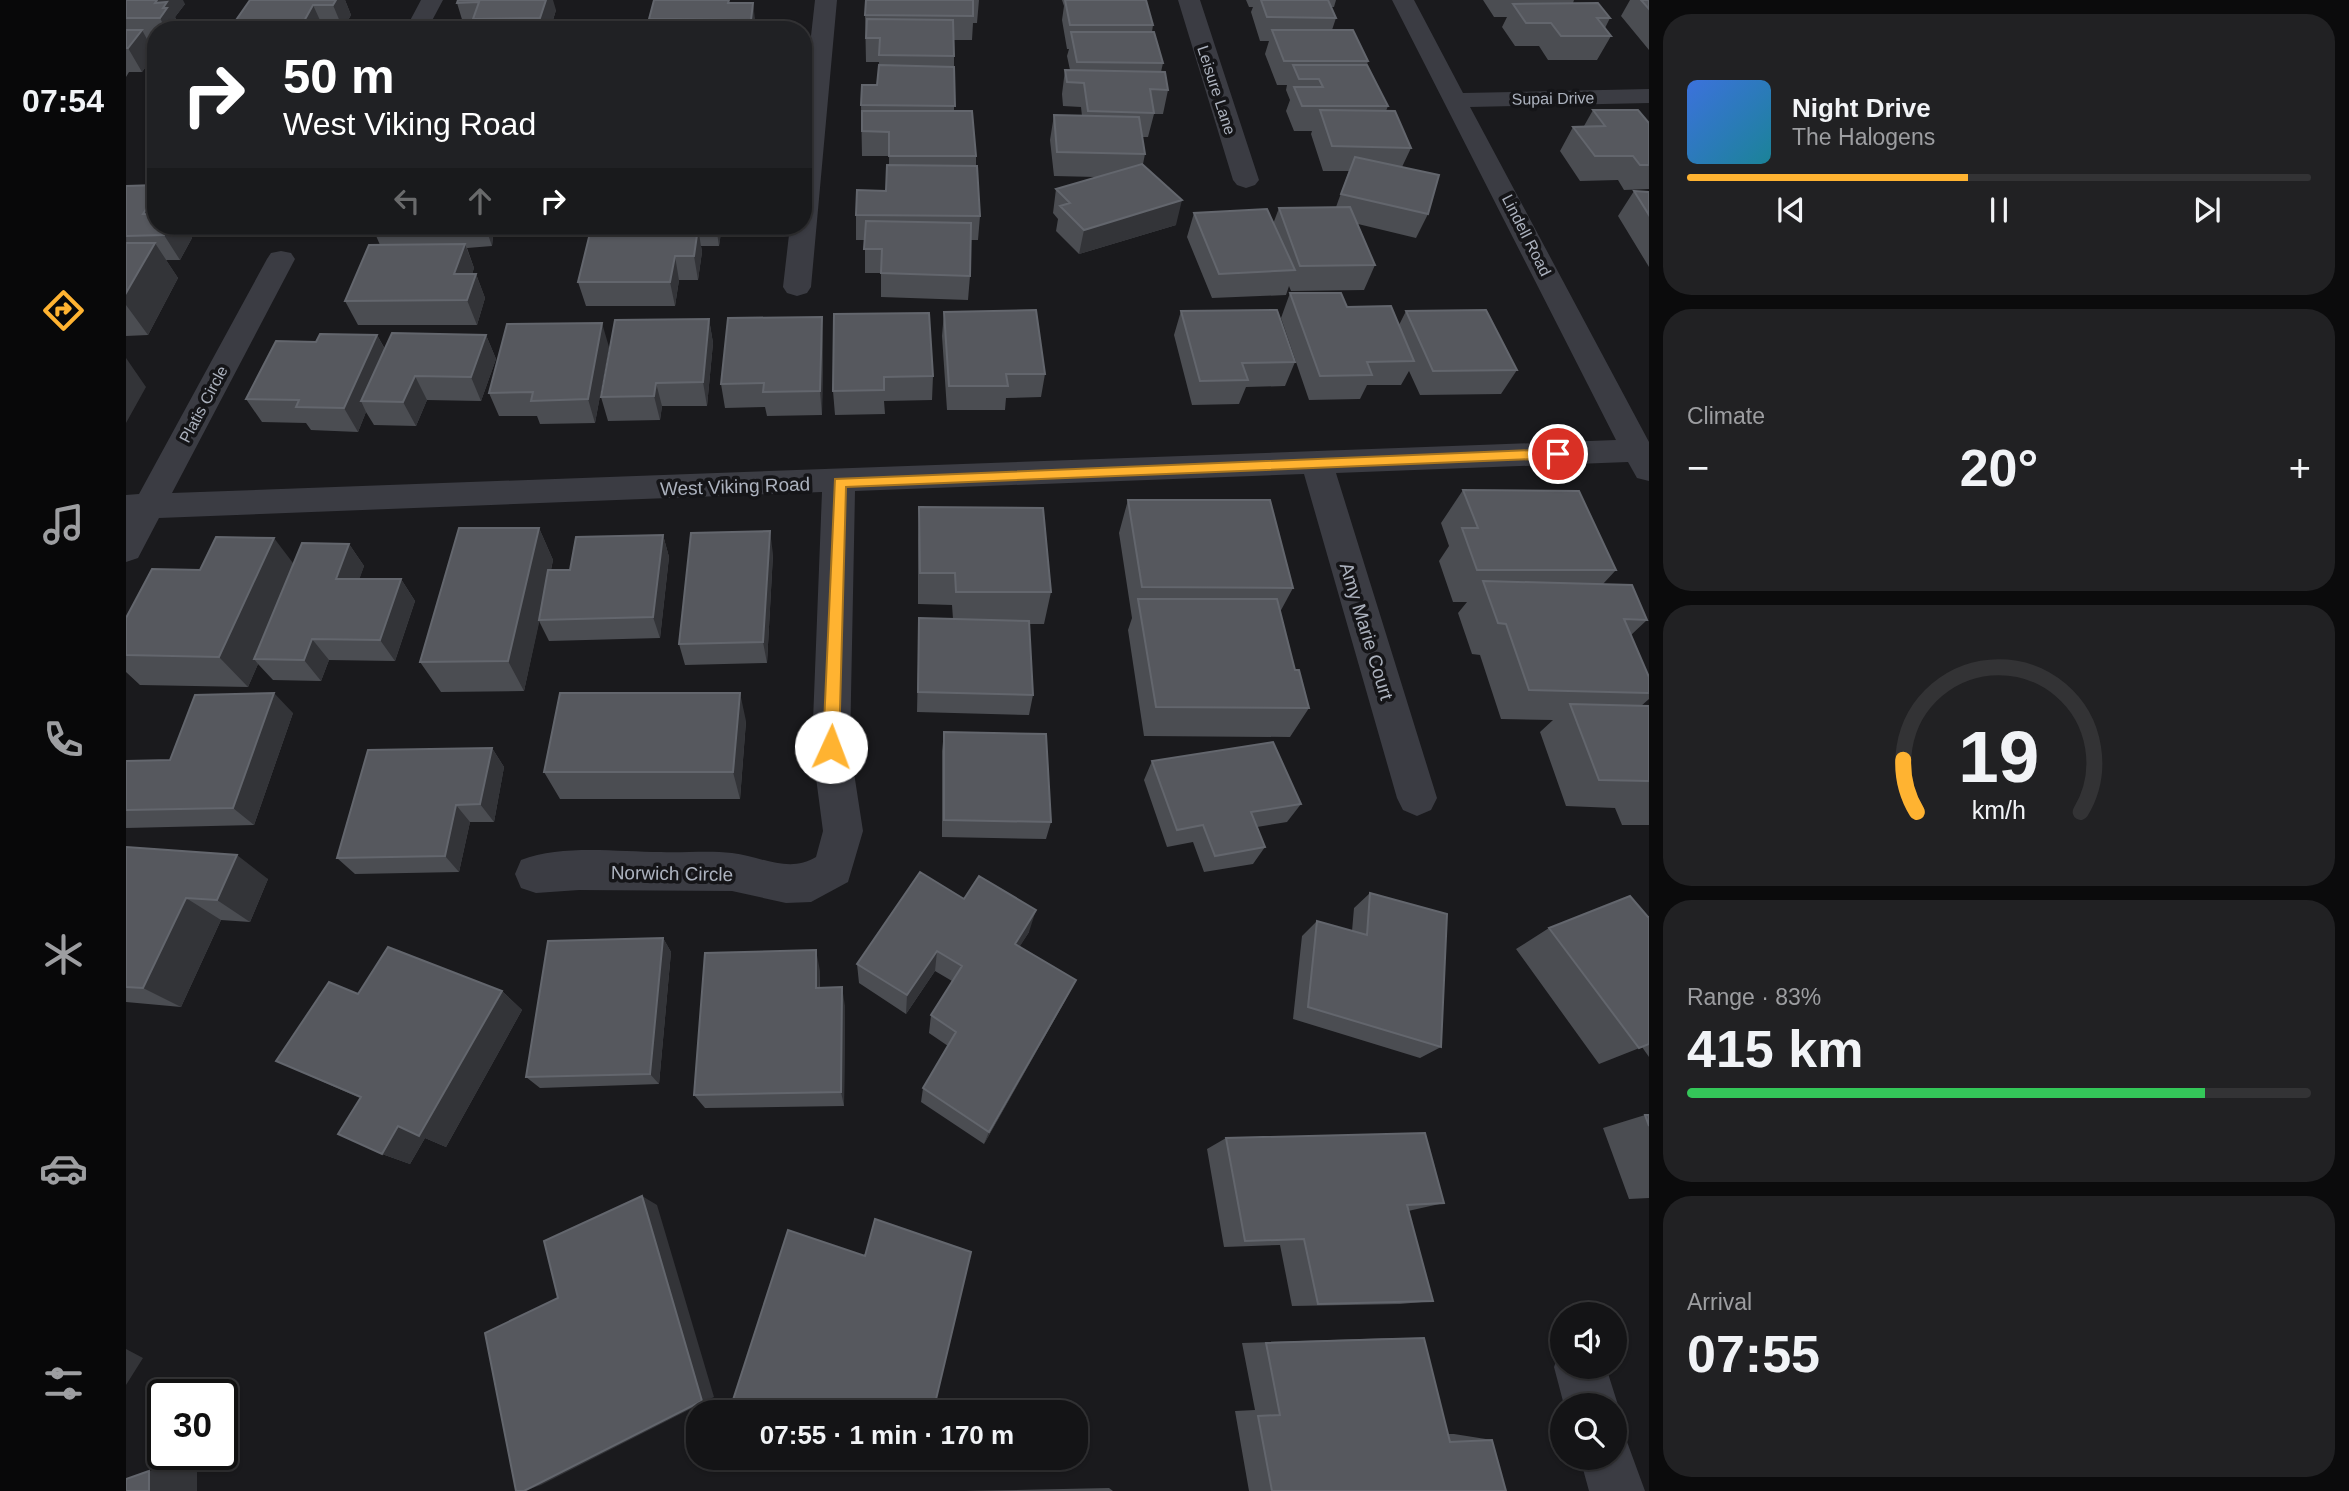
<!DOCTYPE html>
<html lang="en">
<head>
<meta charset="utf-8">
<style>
  :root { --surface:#141416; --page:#212123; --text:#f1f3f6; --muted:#9d9ea1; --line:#333335; --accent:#ffb331 }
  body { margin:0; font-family:Helvetica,sans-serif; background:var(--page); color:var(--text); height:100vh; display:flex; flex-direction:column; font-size:26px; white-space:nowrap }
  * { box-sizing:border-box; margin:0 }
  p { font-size:23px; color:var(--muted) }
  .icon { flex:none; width:38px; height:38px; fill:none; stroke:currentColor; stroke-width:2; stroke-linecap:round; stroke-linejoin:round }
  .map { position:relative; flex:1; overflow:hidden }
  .panel { display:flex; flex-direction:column; gap:14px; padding:14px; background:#0b0b0c; width:700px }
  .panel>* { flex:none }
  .top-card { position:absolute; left:21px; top:21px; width:665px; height:214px; border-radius:28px; box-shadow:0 2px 5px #0004,0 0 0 2px var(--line); background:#202124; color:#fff; overflow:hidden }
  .fabs { position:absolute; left:1424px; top:1302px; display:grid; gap:14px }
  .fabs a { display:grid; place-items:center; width:77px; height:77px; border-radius:50%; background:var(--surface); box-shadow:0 2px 5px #0004,0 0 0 2px var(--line); font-size:35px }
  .speed { position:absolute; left:21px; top:1379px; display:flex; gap:14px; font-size:35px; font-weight:700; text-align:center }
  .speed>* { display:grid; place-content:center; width:91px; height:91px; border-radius:50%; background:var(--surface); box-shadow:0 2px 5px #0004,0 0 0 2px var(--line); line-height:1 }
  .speed .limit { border:4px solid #111; border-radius:10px; background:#fff; color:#111 }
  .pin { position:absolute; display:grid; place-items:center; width:60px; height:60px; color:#fff; margin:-30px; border:4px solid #fff; border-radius:50%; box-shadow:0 2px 7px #0007 }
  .me { position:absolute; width:77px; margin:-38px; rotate:2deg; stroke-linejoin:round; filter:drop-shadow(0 0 5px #0008) }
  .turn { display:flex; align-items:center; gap:24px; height:147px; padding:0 21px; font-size:32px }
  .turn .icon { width:91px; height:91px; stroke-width:2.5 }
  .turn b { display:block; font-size:49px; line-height:60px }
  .lanes { display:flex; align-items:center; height:66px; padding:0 21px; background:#0003; justify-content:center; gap:35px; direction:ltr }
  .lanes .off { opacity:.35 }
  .big { font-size:52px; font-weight:800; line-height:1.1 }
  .panel .widget { flex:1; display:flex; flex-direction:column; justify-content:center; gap:10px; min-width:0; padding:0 24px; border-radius:28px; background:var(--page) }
  .panel .dial { align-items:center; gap:0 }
  .dial svg { height:182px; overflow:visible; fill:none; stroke:var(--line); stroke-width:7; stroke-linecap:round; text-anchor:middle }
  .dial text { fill:var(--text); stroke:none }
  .song { display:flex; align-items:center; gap:21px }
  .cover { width:84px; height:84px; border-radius:10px; background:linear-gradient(135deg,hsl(220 70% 55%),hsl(190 70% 35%)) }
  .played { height:7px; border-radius:4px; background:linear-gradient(90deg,var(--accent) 45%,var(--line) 45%) }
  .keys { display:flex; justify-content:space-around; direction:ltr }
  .heat { display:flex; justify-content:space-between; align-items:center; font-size:38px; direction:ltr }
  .charge { height:10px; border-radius:5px; background:linear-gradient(90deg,#34c759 83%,var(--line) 0) }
  .trip { position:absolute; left:560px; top:1400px; width:402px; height:70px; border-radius:28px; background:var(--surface); box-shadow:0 2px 5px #0004,0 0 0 2px var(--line); font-weight:800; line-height:70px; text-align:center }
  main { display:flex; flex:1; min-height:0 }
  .menu { display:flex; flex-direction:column; width:126px; justify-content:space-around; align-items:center; background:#080809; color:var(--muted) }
  .menu .icon { width:49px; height:49px }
  .menu .selected { color:var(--accent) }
  .menu b { font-size:32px; color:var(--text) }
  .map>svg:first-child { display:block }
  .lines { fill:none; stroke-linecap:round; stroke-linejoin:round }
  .minor { fill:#3b3c43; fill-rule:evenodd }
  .wall { fill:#4b4d52 }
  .shaded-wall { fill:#333438 }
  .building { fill:#56585e; stroke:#63666d; stroke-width:2 }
  .route { fill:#ffb331; stroke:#a67420; stroke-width:2 }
  .labels { text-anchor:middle; stroke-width:7; stroke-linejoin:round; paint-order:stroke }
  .far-street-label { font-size:16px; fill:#acb2be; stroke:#151518 }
  .street-label { font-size:19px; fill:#acb2be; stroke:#151518 }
</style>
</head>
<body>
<main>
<nav class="menu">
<b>07:54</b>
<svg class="icon selected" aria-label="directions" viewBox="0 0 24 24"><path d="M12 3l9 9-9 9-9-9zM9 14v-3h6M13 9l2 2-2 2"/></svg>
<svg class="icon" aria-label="music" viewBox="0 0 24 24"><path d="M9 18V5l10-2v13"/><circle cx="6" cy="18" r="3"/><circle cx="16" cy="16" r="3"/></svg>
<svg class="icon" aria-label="phone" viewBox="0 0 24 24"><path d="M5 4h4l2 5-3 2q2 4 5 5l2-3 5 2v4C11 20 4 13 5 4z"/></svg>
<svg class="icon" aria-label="climate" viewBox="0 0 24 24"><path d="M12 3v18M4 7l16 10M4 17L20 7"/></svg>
<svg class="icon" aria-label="car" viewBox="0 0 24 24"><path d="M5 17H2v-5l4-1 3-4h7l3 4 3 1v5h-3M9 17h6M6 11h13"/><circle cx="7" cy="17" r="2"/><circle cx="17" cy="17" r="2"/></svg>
<svg class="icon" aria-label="filters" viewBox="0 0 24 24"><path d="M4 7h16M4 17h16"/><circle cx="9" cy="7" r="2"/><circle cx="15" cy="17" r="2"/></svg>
</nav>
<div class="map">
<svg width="1523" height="1491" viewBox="0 0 1523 1491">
  <rect width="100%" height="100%" fill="#1a1a1d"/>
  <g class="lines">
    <path class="minor" d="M295,0H317L301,30H279Z
      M689,0H711L685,287L681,293L671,296L661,293L657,287L664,226H677V108Z
      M1052,0H1074L1133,180L1129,185L1120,188L1111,185L1107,180Z
      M1266,0H1288L1337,93L1523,89V103L1344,107L1523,442V481L1511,478L1502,462L1210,473L1311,798L1305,810L1291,816L1277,810L1271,798L1178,474L729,491L724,747L737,831L722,882L685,902L660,903L606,891L453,890L410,893L395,888L389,874L395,860C437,844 491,852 535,852C558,853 583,850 606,853C634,856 663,874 690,857L697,831L686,747L696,492L33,518L12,558L0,562V495L13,494L141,259L145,253L155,251L165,253L169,259L46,493L1490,440Z
      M1435,1348L1437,1367H1480L1492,1405L1489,1411V1405H1438L1428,1367Z
      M1489,1434L1500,1439L1519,1491H1463L1454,1458H1489Z"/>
  </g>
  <path class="wall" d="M0,0L59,4L49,17L53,26L52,28L53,30H30V42H22L29,54L16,72H3L0,77Z
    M124,0H219L225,15L217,29L197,30H111L108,23Z
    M332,0L430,10L424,30H350L349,26H338L331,3Z
    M740,0H853L851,23H847L846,40H828V111L850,156V166L854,216L852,240H845L844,276L842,300L755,297V273H739V240H730V215L760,191L763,165V156H736L735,105L751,85L753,62H740L739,15Z
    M936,0H1020L1027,25L1026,32L1037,63L1035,72L1042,90L1037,114H1028L1022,137H1016L1019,154L1017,164L1050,225L953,254L930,231L932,219L927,213L930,189L970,177L928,176L924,140L928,115L956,116L955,107L937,106L936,94L939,70H944L941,56L943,49H941L936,20L938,6Z
    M1120,0H1210L1208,7H1205L1210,18L1206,30L1242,61L1241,65L1262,106L1260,111L1285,148L1276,167L1302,214L1290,238L1232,224L1249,265L1238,290L1165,291L1163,286L1160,295L1086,298L1061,237L1068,213L1147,224L1153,208L1210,207L1223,171H1197L1185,134L1186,131H1168L1160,111L1164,100L1160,90L1161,85H1151L1139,54L1143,41H1134L1125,12L1127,7H1123Z
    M1357,0H1448L1447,3L1484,18L1479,28L1485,36L1471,60H1422L1413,46H1389L1376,27L1381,17H1368Z
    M1504,0H1523V50L1495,16Z
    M608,3H627L629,30H524L523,19Z
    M1467,110L1523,123V189L1498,190L1492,180L1454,181L1434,151L1447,127L1458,126Z
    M0,186L30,226H58L66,238L54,260H40L52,278L22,335L0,336Z
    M1508,191L1523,192V267L1492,216Z
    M249,226H368L366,246L341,248L348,268L346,274H350L359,298L351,325H232L219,301L254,245L248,231Z
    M488,226H596L593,246H575L576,252L572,280H553L549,306H460L452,282L488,229Z
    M1164,293L1221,307L1273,325L1280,311L1391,370L1375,394L1294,395L1283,371L1275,385H1241L1234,399L1183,400L1155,318Z
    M1055,311L1169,362L1159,386L1120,387L1113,404L1066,405L1048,335Z
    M818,312L919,374L915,397L880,398L879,410H821L816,336Z
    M708,314L807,376L806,400L758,401L759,414L709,415L707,391Z
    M583,319L587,343L581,406H536L534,420L482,421L475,397Z
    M251,335L259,349L360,335L370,359L355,401L301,400L290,426L248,425L240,412L232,432L185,430L180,423L136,422L120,399L190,342Z
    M697,341L696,415L641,416L639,407L599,408L595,384Z
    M483,347L469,423L414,424L411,416H373L363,393Z
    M1337,490L1490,570L1477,584L1521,620L1505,635L1523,677V699L1515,706H1523V825H1496L1489,808L1440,806L1414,732L1427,720L1375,719L1354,655L1346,654L1332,613L1341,602H1327L1313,561L1323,546L1315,523Z
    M1002,500L1167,588L1154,612L1169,670L1183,708L1164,737L1018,736L1002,630L1006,618L993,533Z
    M793,507L925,592L918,624H903L907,695L903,715L791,712L793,618L827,619L826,605L792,604V540Z
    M413,528L427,560L425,570H444L537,535L543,557L534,638L423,641L413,621L398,691L315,692L294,662Z
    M223,544L238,566L233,579H275L289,601L269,661L203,660L195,681L147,680L132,664L122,687L14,685L0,672V618L74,570L168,564Z
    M647,554L641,663L559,665L553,644Z
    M167,713L128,825L0,828V761L44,760Z
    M620,721L614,799H434L418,772Z
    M818,732L925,822L920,839L816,837V751Z
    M366,748L378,767L368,822H344L333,872L229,874L211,858Z
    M1026,761L1175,804L1161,822L1131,827L1139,847L1127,864L1078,872L1067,842L1041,847L1018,780Z
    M0,847L142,879L124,922L95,920L55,1007L0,1002Z
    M1244,893L1315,1047L1294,1058L1167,1019L1176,936L1191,921L1226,931L1228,908Z
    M838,899L903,932L893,947L940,999L858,1144L795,1102L797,1088L822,1046L803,1033L805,1015L826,981L809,971L780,1014L733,983L731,964Z
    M1522,917H1523V1057L1516,1047L1473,1064L1390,949L1423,928Z
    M537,938L545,952L533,1084L414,1088L400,1077Z
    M694,971V988L719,1006L718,1106L579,1108L568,1095Z
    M376,991L396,1010L320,1147L299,1138L284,1164L256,1154L234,1098L150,1061L232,994Z
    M1519,1115H1523V1198L1503,1199L1477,1128Z
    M1100,1138L1318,1203L1282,1211L1307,1301L1274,1304L1166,1306L1154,1245L1098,1247L1081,1149Z
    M1265,1338H1298L1322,1434H1328L1366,1440L1380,1491H1123L1109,1411L1129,1410L1116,1343Z
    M983,1488L987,1491H838Z"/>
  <path class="shaded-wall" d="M31,0H57L59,4L49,17L53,26L52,28L53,30H40L34,18L29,3Z
    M210,0H219L225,15L217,29L207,5Z
    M420,0H427L430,10L424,30H417L414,18Z
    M627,3L630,27L629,30H626L625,20Z
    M187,5L198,29L197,30H180L177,23Z
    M16,30L29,54L16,72L2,48Z
    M30,194V226L17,214Z
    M1056,200L1050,225L953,254L958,230Z
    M44,226H58L66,238L54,260L38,235Z
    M359,226H368L366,246Z
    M590,226H596L593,246Z
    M572,228L576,252L572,280L568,256Z
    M29,243L52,278L22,335L0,305V293Z
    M339,244L348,268L338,299L328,274Z
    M549,256L553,280L549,306L544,282Z
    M350,274L359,298L351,325L341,300Z
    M696,317L697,341L696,415L694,391Z
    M583,319L587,343L581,406L577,382Z
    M476,323L483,347L469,423L462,399Z
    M251,335L264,359L235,401L240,412L232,432L218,408Z
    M360,335L370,359L355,401L345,377Z
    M0,358L20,387L0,423Z
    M289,376L301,400L290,426L277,402Z
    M530,383L536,406L534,420L528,396Z
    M413,528L427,560L398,691L382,661Z
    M644,531L647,554L641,663L637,642Z
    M537,535L543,557L534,638L527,617Z
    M148,538L173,571L128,659L132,664L122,687L93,657Z
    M223,544L238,566L226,601L210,579Z
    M275,579L289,601L269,661L254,640Z
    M186,639L203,660L195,681L178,660Z
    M148,693L167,713L128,825L107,808Z
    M614,693L620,721L614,799L607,772Z
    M366,748L378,767L368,822L354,804Z
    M330,805L344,822L333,872L319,856Z
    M111,855L142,879L124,922L91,900Z
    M60,898L95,920L55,1007L17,988Z
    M910,910L903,932L882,965L889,944Z
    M537,938L545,952L533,1084L524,1074Z
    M690,950L694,971L693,1006L690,988Z
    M811,951L809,971L780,1014L781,995Z
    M950,980L940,999L858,1144L863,1132Z
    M716,987L719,1006L718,1106L715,1092Z
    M376,991L396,1010L320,1147L299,1138L284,1164L256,1154L272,1126Z
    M516,1196L531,1205L588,1397L415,1485L398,1491Z
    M0,1349L17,1358L0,1385Z
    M71,1462V1491H23V1471Z"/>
  <path class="building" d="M0,0H31L29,3L41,2L37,8H41L34,18H0Z
    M124,0H210L207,5H187L177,23H108Z
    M332,0H420L414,18L347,19L353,2L331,3Z
    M528,0H603L602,3H627L625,20L523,19Z
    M740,0H847V16L739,15Z
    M939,0H1020L1027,25H944Z
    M1135,0H1202L1210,18L1141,17Z
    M1515,0H1523V9Z
    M1472,3L1484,18H1471L1485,36H1435L1425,23H1400L1387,4Z
    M741,19L827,20L828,56L753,55L754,38H740Z
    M538,24H625L624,30H537Z
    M0,30H16L2,48H0Z
    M1146,30H1227L1242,61H1158Z
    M945,32H1028L1037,63L951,62Z
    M753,65L828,67L829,106L735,105L736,85H751Z
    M1167,65H1241L1262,106H1176L1168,87H1197L1193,79H1173Z
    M939,70L1039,72L1042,90L1024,89L1028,113L962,111L958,83L941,82Z
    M1194,110L1269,111L1285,148L1206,146Z
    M1467,110H1512L1523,123V165H1514L1507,156H1469L1447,127L1479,126Z
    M736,111H846L850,156H763V132L736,131Z
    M928,115L1013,117L1019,154L931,152Z
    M1229,157L1313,175L1302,214L1215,194Z
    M1016,164L1056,200L958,230L934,206L944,203L930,189Z
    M761,165L851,166L854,216L730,215L731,190L760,191Z
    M30,185V194L17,214H30V226H44L38,235L0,236V186Z
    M1508,191L1523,192V215Z
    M1224,207L1249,265L1174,266L1153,208Z
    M1141,209L1169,270L1093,274L1068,213Z
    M740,221L845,223L844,276L755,273L756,249H738Z
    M249,226H310L248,231Z
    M572,228L568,256H549L544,282H452L465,229Z
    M0,243H29L0,293Z
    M339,244L328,274H350L341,300L219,301L243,245Z
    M1164,293H1215L1221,307L1265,306L1288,361L1241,362L1246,375L1194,376Z
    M910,310L919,374H880L882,386H823L818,312Z
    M1151,310L1169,362L1116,363L1122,380L1074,381L1055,311Z
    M1360,310L1391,370L1307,371L1280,311Z
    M803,313L807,376L758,377V390L707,391L708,314Z
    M696,317L694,391L637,392L638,383L595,384L602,318Z
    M583,319L577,382L530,383L528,396L475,397L489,320Z
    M476,323L462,399L405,401L407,392L363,393L381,324Z
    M266,333L360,335L345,377L289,376L277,402L235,401Z
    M194,334L251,335L218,408L170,407L173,400L120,399L150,341L190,342Z
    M1337,490L1453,491L1490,570H1351L1336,528H1352Z
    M1002,500H1144L1167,588L1016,587Z
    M793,507L917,508L925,592H830L829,573H794Z
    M333,528H413L382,661L294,662Z
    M644,531L637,642L553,644L565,533Z
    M537,535L527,617L413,620L422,570H444L450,537Z
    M90,537L148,538L93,657L0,655V618L26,569L74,570Z
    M176,543L223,544L210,579H275L254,640L186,639L178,660L128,659Z
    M1357,581L1506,585L1521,620L1498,619L1523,677V693L1403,690L1380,624L1372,623Z
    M1012,599H1151L1169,670H1173L1183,708L1030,707Z
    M793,618L903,621L907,695L792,692Z
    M148,693L107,808L0,810V761L44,760L69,695Z
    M434,693H614L607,772H418Z
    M1444,704L1523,706V781L1473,780Z
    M818,732L920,734L925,822L818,820Z
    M1147,742L1175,804L1125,812L1139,847L1089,856L1077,825L1051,830L1026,761Z
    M366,748L354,804L330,805L319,856L211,858L242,750Z
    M0,847L111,855L91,900L60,898L17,988L0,987Z
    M794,872L838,899L853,876L910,910L889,944L950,980L863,1132L797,1088L830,1032L805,1015L836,966L811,951L781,995L731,964Z
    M1244,893L1321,914L1315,1047L1182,1007L1191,921L1241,935Z
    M1504,896L1522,917H1523V1044L1513,1048L1423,928Z
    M537,938L524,1074L400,1077L422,941Z
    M262,947L376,991L293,1136L272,1126L256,1154L212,1134L235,1097L150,1061L203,982L232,994Z
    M690,950V988L716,987L715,1092L568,1095L579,953Z
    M1519,1115H1523V1126Z
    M1299,1133L1318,1203L1281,1205L1307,1301L1192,1304L1178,1239L1119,1241L1100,1138Z
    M516,1196L576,1401L398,1491H390L359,1333L432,1298L418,1241Z
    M749,1219L845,1252L807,1412H640L607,1400L662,1230L739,1256Z
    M1298,1338L1324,1442L1366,1440L1380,1491H1146L1132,1416L1154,1415L1140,1343Z
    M761,1458H796L794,1470Z
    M23,1471V1491H0V1479Z"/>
  <path class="route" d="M1432,449L1438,454L1432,458L720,487L713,747L711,752H699L697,747L709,479Z"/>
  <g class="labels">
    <g class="far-street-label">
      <text transform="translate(1091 90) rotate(72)" y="6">Leisure Lane</text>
      <text transform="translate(1427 98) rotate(-1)" y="6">Supai Drive</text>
      <text transform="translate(1401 235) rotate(63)" y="6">Lindell Road</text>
      <text transform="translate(77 404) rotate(-62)" y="6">Platis Circle</text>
    </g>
    <g class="street-label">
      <text transform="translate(609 486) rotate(-2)" y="7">West Viking Road</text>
      <text transform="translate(1241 631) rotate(73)" y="7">Amy Marie Court</text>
      <text transform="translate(546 873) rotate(1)" y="7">Norwich Circle</text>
    </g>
  </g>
</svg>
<div class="fabs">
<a><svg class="icon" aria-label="sound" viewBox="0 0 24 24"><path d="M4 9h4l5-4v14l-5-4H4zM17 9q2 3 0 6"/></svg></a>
<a><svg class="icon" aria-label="search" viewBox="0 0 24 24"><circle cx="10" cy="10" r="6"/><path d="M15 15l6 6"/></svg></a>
</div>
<div class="speed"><div class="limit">30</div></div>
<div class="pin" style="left:1432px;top:454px;background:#d93025"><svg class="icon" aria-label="arrive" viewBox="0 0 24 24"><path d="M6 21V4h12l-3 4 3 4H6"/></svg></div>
<svg class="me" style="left:705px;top:747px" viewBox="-20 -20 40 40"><circle r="19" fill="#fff"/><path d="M0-13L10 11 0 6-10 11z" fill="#ffb331"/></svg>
<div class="trip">07:55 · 1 min · 170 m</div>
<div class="top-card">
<div class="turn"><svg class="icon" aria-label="right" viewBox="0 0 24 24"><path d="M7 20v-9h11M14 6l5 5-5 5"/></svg><div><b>50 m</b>West Viking Road</div></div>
<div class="lanes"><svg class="icon off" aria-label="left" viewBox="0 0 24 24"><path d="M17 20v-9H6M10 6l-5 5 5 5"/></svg><svg class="icon off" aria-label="ahead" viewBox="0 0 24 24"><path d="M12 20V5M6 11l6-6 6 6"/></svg><svg class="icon" aria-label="right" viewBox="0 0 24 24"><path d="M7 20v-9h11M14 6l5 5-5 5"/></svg></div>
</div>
</div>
<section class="panel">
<div class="widget">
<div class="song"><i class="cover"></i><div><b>Night Drive</b><p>The Halogens</p></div></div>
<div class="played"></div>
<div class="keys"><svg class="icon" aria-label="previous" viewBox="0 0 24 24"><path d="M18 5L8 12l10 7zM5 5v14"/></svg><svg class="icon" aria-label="pause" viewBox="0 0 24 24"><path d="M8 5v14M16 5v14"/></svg><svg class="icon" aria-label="next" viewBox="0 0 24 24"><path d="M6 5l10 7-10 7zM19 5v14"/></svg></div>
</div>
<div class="widget"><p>Climate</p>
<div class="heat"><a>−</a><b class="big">20°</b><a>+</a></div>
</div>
<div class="widget dial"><svg viewBox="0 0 100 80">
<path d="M14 69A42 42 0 1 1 86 69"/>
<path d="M14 69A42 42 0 0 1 8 46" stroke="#ffb331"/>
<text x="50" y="56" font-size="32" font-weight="700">19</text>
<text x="50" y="72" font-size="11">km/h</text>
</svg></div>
<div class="widget"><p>Range · 83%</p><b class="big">415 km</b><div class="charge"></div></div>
<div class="widget"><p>Arrival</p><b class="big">07:55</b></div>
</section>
</main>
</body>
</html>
